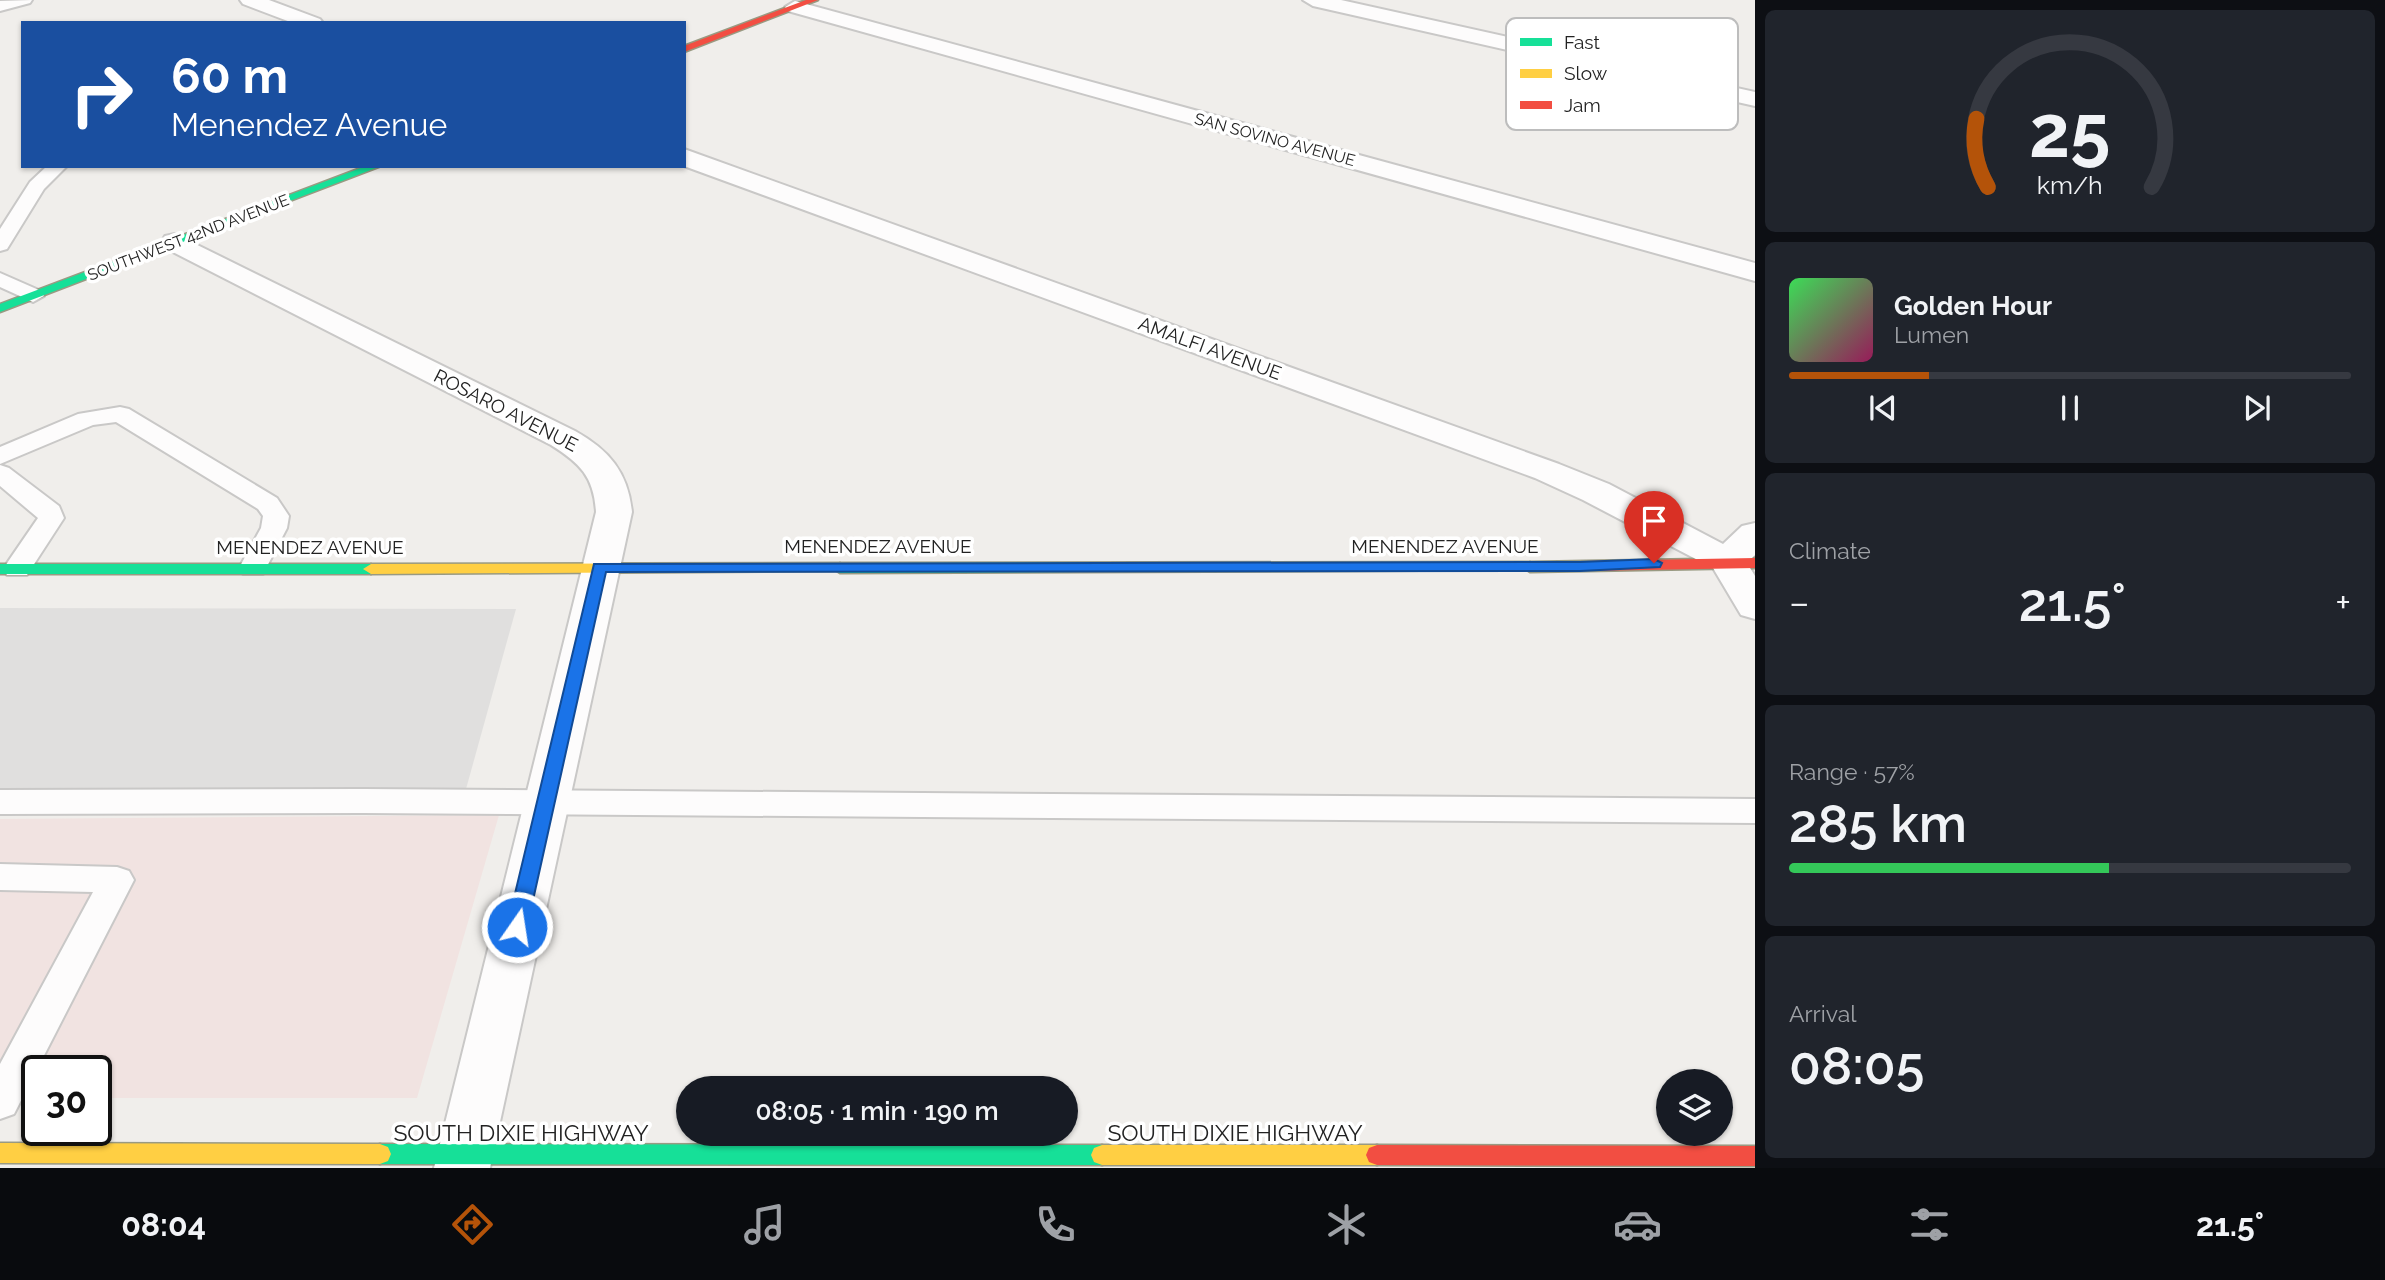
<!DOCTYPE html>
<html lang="en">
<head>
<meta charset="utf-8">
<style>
  :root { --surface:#171b24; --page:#20242c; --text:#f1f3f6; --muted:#9ea1a6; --line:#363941; --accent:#b45309 }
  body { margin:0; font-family:Raleway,sans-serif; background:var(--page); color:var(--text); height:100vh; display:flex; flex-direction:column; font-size:26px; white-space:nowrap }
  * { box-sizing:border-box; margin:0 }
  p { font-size:23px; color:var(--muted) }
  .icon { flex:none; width:38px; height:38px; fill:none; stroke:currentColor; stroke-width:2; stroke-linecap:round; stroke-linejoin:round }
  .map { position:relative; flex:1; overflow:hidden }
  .drawer { display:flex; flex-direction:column; gap:10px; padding:10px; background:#0d0f14; width:630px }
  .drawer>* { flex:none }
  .top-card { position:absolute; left:21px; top:21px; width:665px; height:147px; border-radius:0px; box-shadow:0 2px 5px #0004; background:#1a4fa0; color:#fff; overflow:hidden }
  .tools { position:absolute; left:1656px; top:1069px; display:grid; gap:14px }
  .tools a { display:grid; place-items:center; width:77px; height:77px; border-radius:50%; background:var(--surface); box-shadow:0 2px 5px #0004; font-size:35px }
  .speed { position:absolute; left:21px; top:1055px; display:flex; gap:14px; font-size:35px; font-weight:700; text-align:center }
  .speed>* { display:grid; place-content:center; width:91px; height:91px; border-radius:50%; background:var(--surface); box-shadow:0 2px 5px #0004; line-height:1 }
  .speed .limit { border:4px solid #111; border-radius:10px; background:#fff; color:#111 }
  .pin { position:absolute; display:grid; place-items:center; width:60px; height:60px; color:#fff; margin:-72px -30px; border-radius:50% 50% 50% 0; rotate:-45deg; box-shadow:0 0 7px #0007 }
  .pin .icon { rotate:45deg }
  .me { position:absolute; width:77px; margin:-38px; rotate:13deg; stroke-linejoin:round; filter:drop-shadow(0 0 5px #0008) }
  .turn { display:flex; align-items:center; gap:24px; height:147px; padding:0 35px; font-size:32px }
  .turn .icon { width:91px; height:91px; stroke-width:2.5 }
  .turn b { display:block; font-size:49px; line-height:60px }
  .big { font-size:52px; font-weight:600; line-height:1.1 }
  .drawer .card { flex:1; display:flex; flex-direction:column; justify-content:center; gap:10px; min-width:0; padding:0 24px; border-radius:10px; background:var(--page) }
  .drawer .dial { align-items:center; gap:0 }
  .dial svg { height:182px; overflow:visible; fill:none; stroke:var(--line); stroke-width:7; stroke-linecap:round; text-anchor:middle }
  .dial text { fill:var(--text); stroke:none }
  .song { display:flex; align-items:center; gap:21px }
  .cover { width:84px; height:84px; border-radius:10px; background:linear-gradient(135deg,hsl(130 70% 55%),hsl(330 70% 35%)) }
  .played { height:7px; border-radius:4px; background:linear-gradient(90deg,var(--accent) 25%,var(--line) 25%) }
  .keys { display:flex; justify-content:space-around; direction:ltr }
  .heat { display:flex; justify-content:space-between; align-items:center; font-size:38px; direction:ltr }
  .charge { height:10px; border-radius:5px; background:linear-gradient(90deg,#34c759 57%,var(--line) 0) }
  .trip { position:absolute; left:676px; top:1076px; width:402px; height:70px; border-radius:35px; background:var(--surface); box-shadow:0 2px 5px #0004; font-weight:600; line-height:70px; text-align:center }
  .tab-bar { display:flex; height:112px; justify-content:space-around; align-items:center; background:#090b0e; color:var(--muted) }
  .tab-bar .icon { width:49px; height:49px }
  .tab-bar .selected { color:var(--accent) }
  .tab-bar b { font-size:32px; color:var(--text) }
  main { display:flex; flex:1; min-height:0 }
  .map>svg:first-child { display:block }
  .commercial { fill:#f1e3e1 }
  .parking { fill:#e0dfde }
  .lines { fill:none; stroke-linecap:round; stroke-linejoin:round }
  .lane-casing { stroke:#c9c8c7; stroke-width:4 }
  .street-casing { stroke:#c9c8c7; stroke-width:4 }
  .fast-casing { stroke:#999a82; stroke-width:3 }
  .slow-casing { stroke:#999a82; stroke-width:3 }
  .jam-casing { stroke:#999a82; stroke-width:3 }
  .lane { fill:#fdfcfc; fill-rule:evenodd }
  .street { fill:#fdfcfc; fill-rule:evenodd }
  .fast { fill:#16e098; fill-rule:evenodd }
  .slow { fill:#ffcf43; fill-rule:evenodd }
  .jam { fill:#f24e42; fill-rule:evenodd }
  .route { fill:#1a73e8; stroke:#114b97; stroke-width:2 }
  .labels { text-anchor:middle; stroke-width:7; stroke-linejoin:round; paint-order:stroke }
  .far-street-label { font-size:16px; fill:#222; stroke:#fff }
  .street-label { font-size:19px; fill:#222; stroke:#fff }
  .near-street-label { font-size:23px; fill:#222; stroke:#fff }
  .key { fill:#fff; stroke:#bdbdbd; stroke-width:2 }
  .key-label { font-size:19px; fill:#222 }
</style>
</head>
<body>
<main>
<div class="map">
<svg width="1755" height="1168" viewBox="0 0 1755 1168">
  <rect width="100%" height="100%" fill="#f0eeeb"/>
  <path class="commercial" d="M499,815L417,1098H96V1071H37V1099H0V819Z"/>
  <path class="parking" d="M0,608L516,609L466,789L0,788Z"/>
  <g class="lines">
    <defs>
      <path id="lane" d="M32,0L30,3L0,11V1Z
        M47,166H67L44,189L7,249L0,251V229L30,182Z
        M0,273L41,291L44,296L33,302L0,287Z
        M120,407L129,409L277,498L289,516L287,528L263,574H243L239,568L261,528L263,516L258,509L116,422L93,425L0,464V447L78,414Z
        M0,465L9,468L59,506L64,518L27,575H7L3,569L38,518L0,486Z
        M363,789L1755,799V823L363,813L0,814V790Z
        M0,864L117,867L129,871L134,880L14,1114L0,1119V1064L93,892L0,890Z"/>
      <path id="street" d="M240,0H269L320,19L323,23H293L243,4Z
        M1303,0H1341L1755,92V106L1313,6Z
        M795,1L1755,263V281L788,11L785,7Z
        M684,149L1559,464L1609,484L1723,544L1742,526L1755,523V555L1747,563L1755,576V619L1741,615L1713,568L1583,500L1535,478L684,166Z
        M175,234L575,431C609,450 628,472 632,512L490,1168H434L596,512C594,477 580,463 551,445L165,248L161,242L165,236Z"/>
      <path id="fast" d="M366,166H381L0,312V304Z
        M1530,562L1538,567L1535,570L840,573L832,568L840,563Z
        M0,564H371L379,569L371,574H0Z
        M380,1144L1102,1145L1110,1148L1113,1155L1110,1162L1102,1165L380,1164L372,1161L369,1154L372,1147Z"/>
      <path id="slow" d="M840,563L848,568L845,571L371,574L363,569L371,564Z
        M0,1143L380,1144L388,1147L391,1154L388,1161L380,1164L0,1163Z
        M1102,1145H1377L1385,1148L1388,1155L1385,1162L1377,1165H1102L1094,1162L1091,1155L1094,1148Z"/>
      <path id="jam" d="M806,0H818L684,52V46Z
        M1755,558V568L1530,572L1522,567L1530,562Z
        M1377,1145L1755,1146V1166L1377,1165L1369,1162L1366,1155L1369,1148Z"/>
    </defs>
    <use href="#lane" class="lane-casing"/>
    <use href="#street" class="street-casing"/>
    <use href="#fast" class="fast-casing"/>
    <use href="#slow" class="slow-casing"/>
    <use href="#jam" class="jam-casing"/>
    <use href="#lane" class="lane"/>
    <use href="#street" class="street"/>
    <use href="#fast" class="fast"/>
    <use href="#slow" class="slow"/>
    <use href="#jam" class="jam"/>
  </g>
  <path class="route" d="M1654,559L1662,563L1660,567L1580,571L606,572L527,927L524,932H510L507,927L594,564L1580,562Z"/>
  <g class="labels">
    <g class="far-street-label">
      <text transform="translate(1275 139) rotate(15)" y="6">SAN SOVINO AVENUE</text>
      <text transform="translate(188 237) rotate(-21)" y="6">SOUTHWEST 42ND AVENUE</text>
    </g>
    <g class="street-label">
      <text transform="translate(1210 348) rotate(20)" y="7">AMALFI AVENUE</text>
      <text transform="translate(506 410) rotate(27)" y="7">ROSARO AVENUE</text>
      <text x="878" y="553">MENENDEZ AVENUE</text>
      <text x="1445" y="553">MENENDEZ AVENUE</text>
      <text x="310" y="554">MENENDEZ AVENUE</text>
    </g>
    <g class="near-street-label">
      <text x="521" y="1141">SOUTH DIXIE HIGHWAY</text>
      <text x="1235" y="1141">SOUTH DIXIE HIGHWAY</text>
    </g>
  </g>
  <rect x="1506" y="18" width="232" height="112" rx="10" class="key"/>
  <rect x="1520" y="38" width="32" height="8" fill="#16e098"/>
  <rect x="1520" y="69" width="32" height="9" fill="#ffcf43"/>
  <rect x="1520" y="101" width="32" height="8" fill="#f24e42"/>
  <g class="key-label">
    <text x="1564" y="49">Fast</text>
    <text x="1564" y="80">Slow</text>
    <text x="1564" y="112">Jam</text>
  </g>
</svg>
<div class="tools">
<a><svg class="icon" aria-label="layers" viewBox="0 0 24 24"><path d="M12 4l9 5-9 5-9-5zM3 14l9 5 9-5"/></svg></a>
</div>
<div class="speed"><div class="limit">30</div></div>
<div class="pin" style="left:1654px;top:563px;background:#d93025"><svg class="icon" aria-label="arrive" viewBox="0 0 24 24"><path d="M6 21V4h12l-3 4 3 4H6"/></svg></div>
<svg class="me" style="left:517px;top:927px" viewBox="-20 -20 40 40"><circle r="17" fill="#1a73e8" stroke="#fff" stroke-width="3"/><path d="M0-11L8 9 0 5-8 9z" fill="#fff"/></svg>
<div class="trip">08:05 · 1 min · 190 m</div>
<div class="top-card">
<div class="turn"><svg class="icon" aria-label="right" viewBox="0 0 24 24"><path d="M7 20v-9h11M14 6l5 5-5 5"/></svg><div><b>60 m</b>Menendez Avenue</div></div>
</div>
</div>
<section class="drawer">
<div class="card dial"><svg viewBox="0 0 100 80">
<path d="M14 69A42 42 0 1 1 86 69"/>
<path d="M14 69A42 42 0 0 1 9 39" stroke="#b45309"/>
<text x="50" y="56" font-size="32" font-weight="700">25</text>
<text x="50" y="72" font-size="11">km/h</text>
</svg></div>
<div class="card">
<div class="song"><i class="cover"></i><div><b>Golden Hour</b><p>Lumen</p></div></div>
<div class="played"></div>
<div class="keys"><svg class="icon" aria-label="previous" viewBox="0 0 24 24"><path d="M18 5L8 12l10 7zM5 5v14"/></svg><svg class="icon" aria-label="pause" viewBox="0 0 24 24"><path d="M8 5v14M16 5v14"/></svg><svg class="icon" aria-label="next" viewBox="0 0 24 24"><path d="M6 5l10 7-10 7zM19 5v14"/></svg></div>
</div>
<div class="card"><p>Climate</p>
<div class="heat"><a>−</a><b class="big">21.5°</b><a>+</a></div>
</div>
<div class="card"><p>Range · 57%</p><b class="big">285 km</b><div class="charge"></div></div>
<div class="card"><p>Arrival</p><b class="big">08:05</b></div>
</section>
</main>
<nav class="tab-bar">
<b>08:04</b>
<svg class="icon selected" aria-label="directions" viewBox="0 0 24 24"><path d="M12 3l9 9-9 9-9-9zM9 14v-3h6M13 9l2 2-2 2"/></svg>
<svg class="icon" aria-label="music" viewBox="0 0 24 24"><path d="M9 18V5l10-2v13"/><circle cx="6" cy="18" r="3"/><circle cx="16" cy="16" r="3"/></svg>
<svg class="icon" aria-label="phone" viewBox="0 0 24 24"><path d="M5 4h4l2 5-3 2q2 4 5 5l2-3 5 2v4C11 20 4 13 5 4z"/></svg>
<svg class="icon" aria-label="climate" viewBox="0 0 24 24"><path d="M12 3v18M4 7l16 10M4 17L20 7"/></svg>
<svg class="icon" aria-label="car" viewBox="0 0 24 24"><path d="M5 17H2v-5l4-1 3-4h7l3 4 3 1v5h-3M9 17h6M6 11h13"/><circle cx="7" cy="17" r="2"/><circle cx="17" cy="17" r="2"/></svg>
<svg class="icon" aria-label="filters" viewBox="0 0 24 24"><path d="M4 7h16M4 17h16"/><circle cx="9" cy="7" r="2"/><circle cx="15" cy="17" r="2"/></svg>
<b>21.5°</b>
</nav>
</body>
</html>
